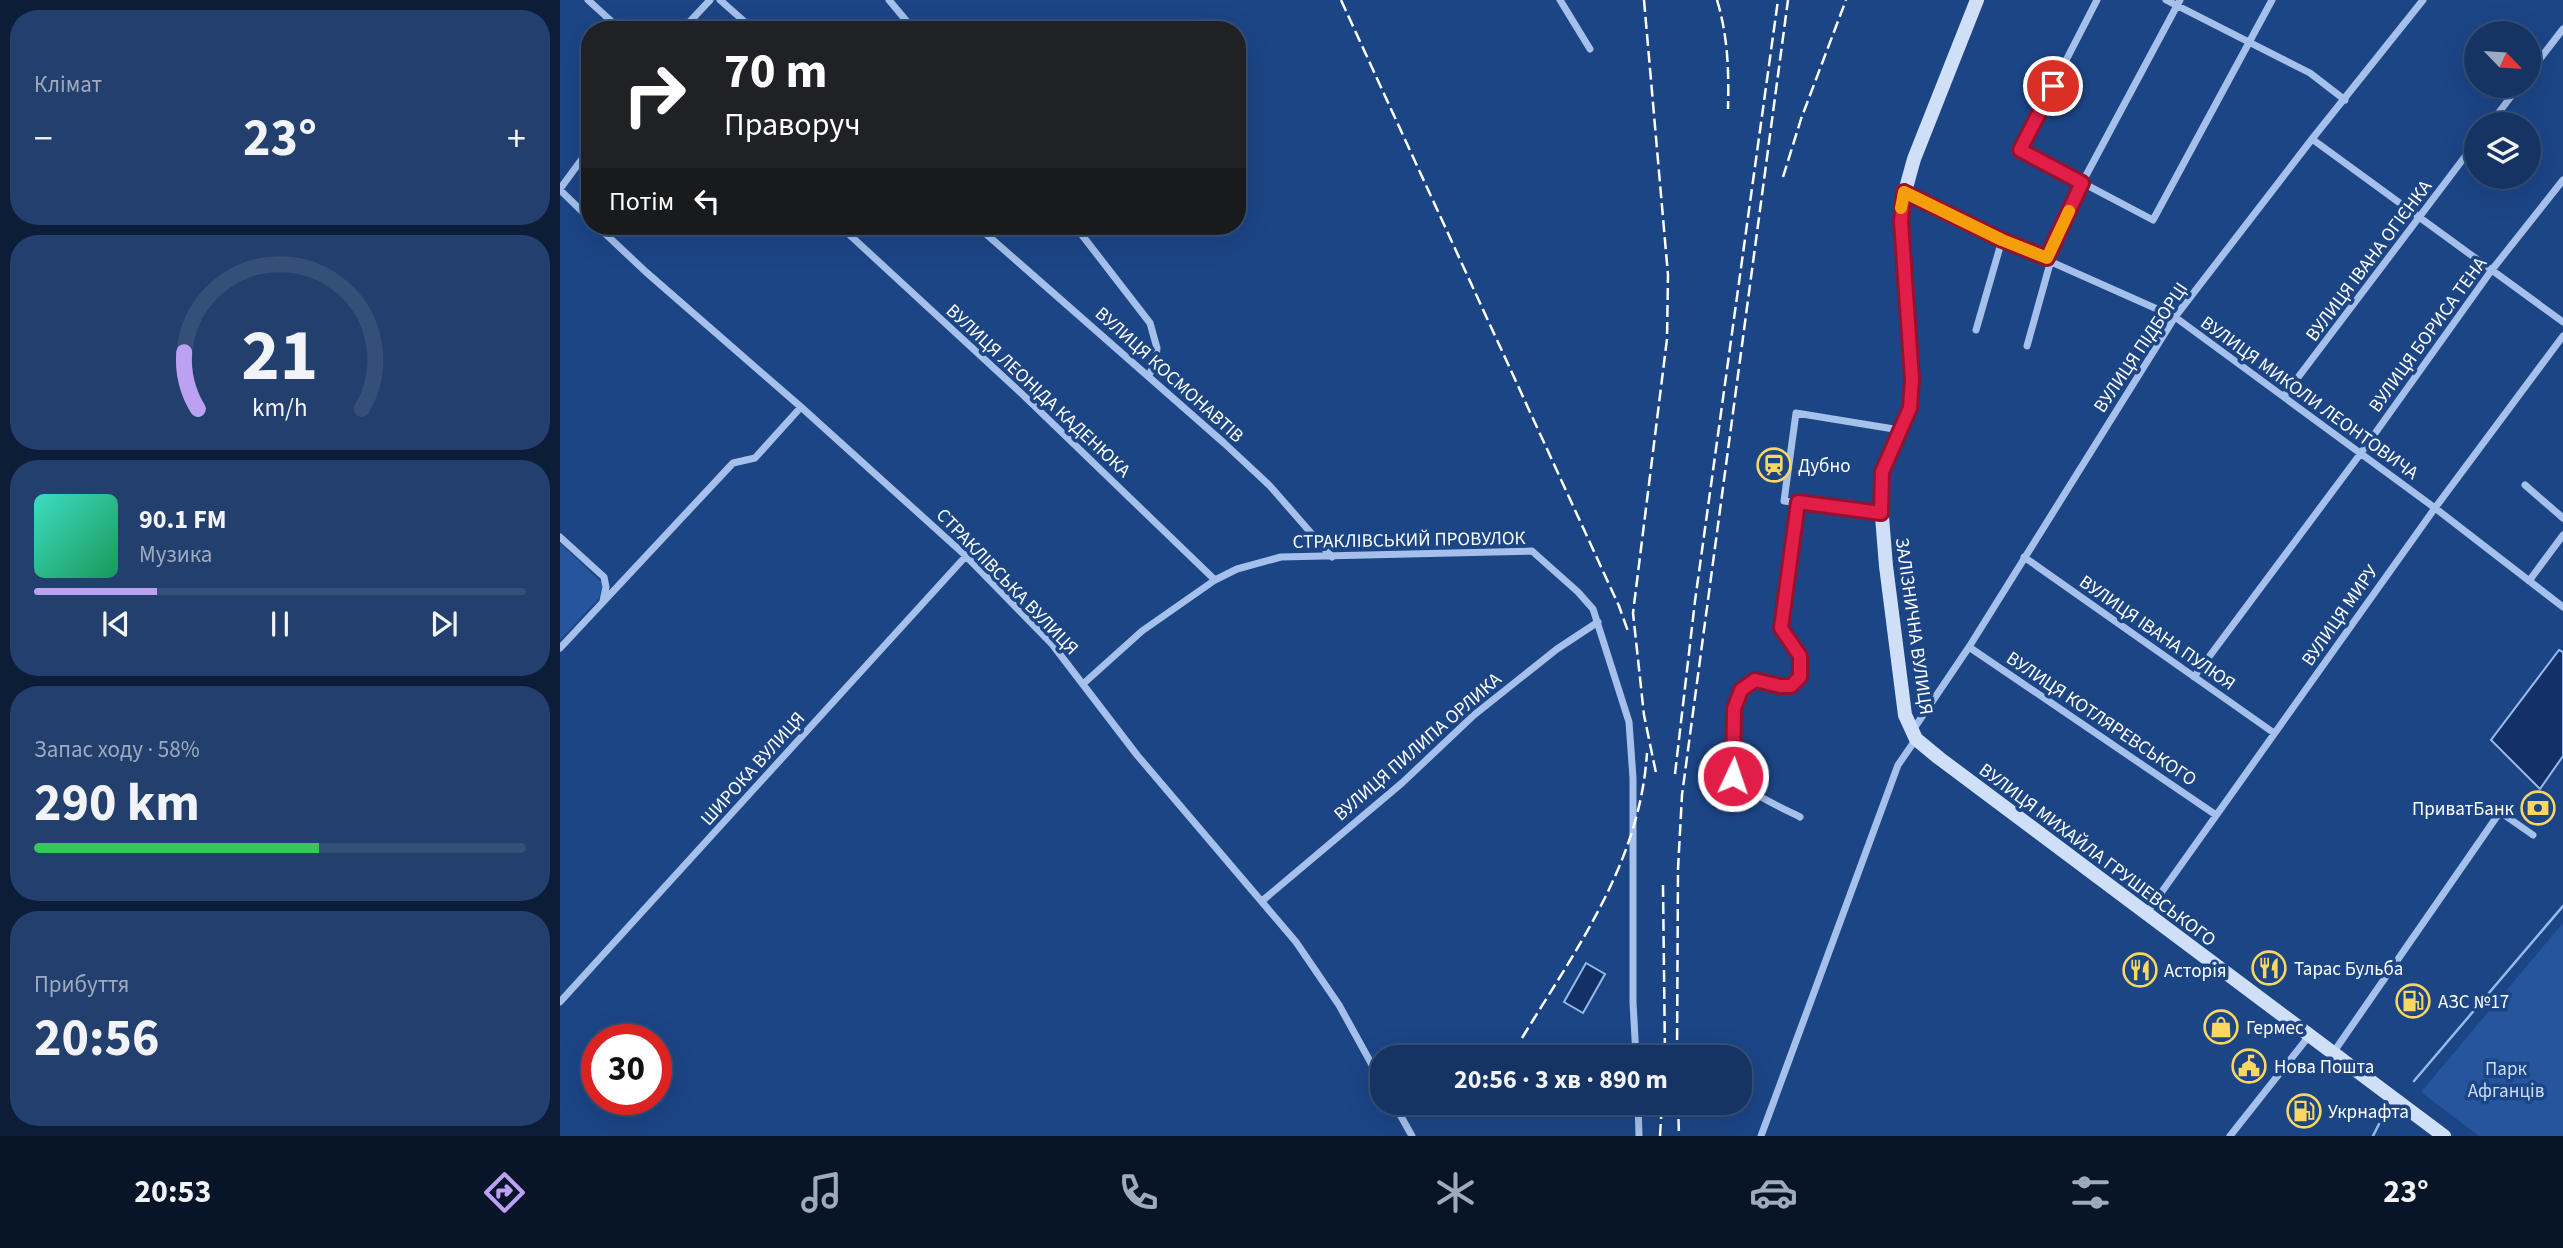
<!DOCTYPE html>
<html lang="uk">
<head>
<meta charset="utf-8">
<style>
  :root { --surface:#153464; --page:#223f6d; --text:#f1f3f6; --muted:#9daabf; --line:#344f78; --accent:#bca0f2 }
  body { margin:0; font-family:"Source Sans 3",sans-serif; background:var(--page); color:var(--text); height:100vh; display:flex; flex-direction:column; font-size:26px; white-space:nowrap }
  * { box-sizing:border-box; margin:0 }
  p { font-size:23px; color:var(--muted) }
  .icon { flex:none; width:38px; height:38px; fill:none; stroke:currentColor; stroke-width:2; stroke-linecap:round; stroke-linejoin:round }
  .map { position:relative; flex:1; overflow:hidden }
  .sheet { display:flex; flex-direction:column; gap:10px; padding:10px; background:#0c1d37; width:560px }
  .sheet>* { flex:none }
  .banner { position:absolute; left:21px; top:21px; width:665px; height:214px; border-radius:28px; box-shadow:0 7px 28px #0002,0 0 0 2px var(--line); background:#202124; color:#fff; overflow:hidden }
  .needle { width:46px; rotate:115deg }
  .controls { position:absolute; left:1904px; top:21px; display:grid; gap:14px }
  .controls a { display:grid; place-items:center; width:77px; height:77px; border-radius:50%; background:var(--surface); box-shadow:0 7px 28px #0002,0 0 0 2px var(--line); font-size:35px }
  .speed { position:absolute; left:21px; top:1024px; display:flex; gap:14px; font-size:35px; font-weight:700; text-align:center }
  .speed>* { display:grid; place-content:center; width:91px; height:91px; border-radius:50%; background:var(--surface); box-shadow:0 7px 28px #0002,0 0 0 2px var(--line); line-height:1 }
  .speed .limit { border:10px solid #d22; background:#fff; color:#111 }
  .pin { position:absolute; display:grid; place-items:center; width:60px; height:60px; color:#fff; margin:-30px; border:4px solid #fff; border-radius:50%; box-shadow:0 2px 7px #0007 }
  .me { position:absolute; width:77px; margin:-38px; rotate:3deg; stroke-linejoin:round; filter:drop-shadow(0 0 5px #0008) }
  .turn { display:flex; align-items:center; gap:24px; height:147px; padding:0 28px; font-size:32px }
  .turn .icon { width:91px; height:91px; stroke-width:2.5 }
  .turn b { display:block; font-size:49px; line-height:60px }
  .then { display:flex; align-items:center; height:66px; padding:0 28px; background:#0003; gap:14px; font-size:26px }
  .big { font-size:52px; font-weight:700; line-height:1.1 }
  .sheet .widget { flex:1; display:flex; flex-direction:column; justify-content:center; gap:10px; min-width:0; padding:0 24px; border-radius:28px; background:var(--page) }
  .sheet .dial { align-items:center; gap:0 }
  .dial svg { height:182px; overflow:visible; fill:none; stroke:var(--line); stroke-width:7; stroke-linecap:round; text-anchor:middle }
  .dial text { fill:var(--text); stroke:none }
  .song { display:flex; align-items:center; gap:21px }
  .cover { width:84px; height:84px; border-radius:10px; background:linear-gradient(135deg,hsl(170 70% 55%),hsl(150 70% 35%)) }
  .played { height:7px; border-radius:4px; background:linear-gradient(90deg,var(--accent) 25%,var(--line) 25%) }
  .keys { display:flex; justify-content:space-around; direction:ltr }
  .heat { display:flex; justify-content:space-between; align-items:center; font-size:38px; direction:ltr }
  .charge { height:10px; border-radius:5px; background:linear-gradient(90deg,#34c759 58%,var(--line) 0) }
  .trip { position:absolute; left:810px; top:1045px; width:382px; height:70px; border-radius:28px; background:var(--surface); box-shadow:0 7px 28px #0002,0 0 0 2px var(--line); font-weight:700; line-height:70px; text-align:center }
  .tab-bar { display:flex; height:112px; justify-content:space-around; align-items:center; background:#081528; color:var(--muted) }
  .tab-bar .icon { width:49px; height:49px }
  .tab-bar .on { color:var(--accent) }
  .tab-bar b { font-size:32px; color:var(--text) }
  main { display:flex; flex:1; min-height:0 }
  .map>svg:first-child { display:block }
  .green { fill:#26559e }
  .water { fill:#133164; stroke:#97baed; stroke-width:2 }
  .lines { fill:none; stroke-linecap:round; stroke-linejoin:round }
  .stream { stroke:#97baed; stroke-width:2.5 }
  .minor { stroke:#a4c0eb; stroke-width:7 }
  .secondary { stroke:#d0dff8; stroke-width:14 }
  .rail { stroke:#fff; stroke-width:2.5; stroke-dasharray:12 5; stroke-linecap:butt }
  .route-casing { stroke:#92132f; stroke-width:18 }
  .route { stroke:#e11d48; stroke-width:12 }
  .slow { stroke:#f59e0b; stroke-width:12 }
  .labels { text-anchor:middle; stroke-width:7; stroke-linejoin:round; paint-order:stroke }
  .street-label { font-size:19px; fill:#fff; stroke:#1c4586 }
  .poi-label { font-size:19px; fill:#fff; stroke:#1c4586; text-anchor:start }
  .park-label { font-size:19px; fill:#c9dcf8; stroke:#1c4586 }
</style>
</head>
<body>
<main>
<section class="sheet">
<div class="widget"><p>Клімат</p>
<div class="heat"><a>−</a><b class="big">23°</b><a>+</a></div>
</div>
<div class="widget dial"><svg viewBox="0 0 100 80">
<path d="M14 69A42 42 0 1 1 86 69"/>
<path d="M14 69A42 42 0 0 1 8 44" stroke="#bca0f2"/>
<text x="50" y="56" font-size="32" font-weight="700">21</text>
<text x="50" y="72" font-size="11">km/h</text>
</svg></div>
<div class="widget">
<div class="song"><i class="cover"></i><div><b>90.1 FM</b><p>Музика</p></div></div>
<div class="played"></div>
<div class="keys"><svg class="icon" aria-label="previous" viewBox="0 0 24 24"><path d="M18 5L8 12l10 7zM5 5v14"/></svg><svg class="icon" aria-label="pause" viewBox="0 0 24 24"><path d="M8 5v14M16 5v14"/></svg><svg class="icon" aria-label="next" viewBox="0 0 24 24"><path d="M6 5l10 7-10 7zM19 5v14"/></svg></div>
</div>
<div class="widget"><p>Запас ходу · 58%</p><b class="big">290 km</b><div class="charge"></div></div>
<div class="widget"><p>Прибуття</p><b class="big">20:56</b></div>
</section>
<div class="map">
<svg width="2003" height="1136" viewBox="0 0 2003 1136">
  <rect width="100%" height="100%" fill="#1c4586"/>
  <path class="green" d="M0,543L43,584L39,598L0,640Z
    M2003,923V1136H1919L1861,1092Z"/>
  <path class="water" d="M1999,650L2003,652V756L1980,789L1931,740Z
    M1026,963L1045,974L1023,1013L1004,1002Z"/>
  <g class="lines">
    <path class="stream" d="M1854,1081L2003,906
      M1813,1136L1819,1124"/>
    <path class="minor" d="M28,0L61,30
      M160,0L194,30
      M329,0L354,30
      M1000,0L1030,49
      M1537,0L1460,150L1593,220L1712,0
      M1606,0L1750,73L1785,100
      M122,30L150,0
      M1969,73L2003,29
      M1930,124L1959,86
      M1752,139L2003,322
      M0,189L30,148
      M0,190L30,219
      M1344,192L1442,240L1615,317L1875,508L2003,607
      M37,226L86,272L241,407L406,556L492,644L577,755L736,942L779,1005L822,1083
      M280,226L462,394L655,580
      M417,226L664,443L710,486L772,557
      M515,226L590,323L597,348L596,358L589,376
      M1487,258L1522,183L1620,0
      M1416,330L1442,240
      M1467,346L1491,260
      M1724,396L1916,142
      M1965,485L2003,518
      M1238,502L1221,628L1240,656V677L1231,686H1220L1195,680C1186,684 1180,689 1177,698C1174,707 1171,773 1175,779C1181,789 1226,810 1240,817
      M1321,513L1224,501L1236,413L1340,430
      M0,537L44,577L46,587L43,601
      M1464,557L1714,733
      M1969,581L2003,535
      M1409,647L1656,815
      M0,648L173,463L195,458L241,407
      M1634,677L1801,453L1931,271L2003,180
      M523,684L582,631L655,580L677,569L721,557L972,551L1018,592L1033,609L1069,722L1073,778V1002L1076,1057
      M1353,730L1409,647L1615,317L1752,139L1863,0
      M702,901L842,783L914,715L997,649L1038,622
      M1586,914L1875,508L2003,336
      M0,1002L406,556
      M1773,1053L1940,812L1973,835
      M833,1102L852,1136
      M1078,1102L1079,1136
      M1201,1136L1338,765L1356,739
      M1670,1136L1749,1036"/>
    <path class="secondary" d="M1417,0L1354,159L1341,206L1352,400C1345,433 1320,457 1320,492L1326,566L1345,715L1356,739L1379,758L1884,1136"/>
    <path class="rail" d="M781,0L1059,606L1069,634
      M1084,0L1108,275L1107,339L1073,613L1084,715L1096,773
      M1157,0C1168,36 1169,72 1168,109
      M1223,177L1241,119L1286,0
      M1115,774L1135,601L1218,0
      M1103,885L1105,1057
      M962,1038C1017,948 1080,862 1087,753
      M1117,1057L1118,869L1122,795L1228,0
      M1118,1102L1119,1136
      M1100,1136L1102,1102"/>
  </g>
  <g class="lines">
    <defs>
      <path id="route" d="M1173,776L1174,709L1181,690L1195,680L1220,686H1231L1240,677V656L1221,628L1238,502L1321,513L1322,472L1350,408L1352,379L1341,221L1344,192L1442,240L1487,258L1522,183L1460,150L1493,86"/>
    </defs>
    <use href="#route" class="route-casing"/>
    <use href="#route" class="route"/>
    <path class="slow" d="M1341,208L1344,192L1442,240L1487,258L1509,211"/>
  </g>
  <defs>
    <symbol id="station-ring" viewBox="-11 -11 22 22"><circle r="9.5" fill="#1c4586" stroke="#fbd762" stroke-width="1.5"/><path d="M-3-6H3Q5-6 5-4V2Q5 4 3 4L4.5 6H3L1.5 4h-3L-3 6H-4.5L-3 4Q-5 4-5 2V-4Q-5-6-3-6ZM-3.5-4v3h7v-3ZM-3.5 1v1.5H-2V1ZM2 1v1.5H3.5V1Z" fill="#fbd762"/></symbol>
    <symbol id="bank-ring" viewBox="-11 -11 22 22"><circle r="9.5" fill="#1c4586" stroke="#fbd762" stroke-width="1.5"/><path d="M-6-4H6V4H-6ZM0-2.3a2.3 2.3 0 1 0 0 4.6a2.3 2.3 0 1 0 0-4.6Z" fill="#fbd762"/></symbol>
    <symbol id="restaurant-ring" viewBox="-11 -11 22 22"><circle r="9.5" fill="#1c4586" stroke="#fbd762" stroke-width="1.5"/><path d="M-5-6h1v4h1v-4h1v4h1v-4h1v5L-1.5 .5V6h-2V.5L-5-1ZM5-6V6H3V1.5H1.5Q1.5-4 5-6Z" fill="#fbd762"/></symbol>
    <symbol id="fuel-ring" viewBox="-11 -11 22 22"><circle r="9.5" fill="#1c4586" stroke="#fbd762" stroke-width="1.5"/><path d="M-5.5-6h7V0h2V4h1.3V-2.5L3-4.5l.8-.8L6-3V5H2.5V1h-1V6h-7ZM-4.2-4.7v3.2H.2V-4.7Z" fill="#fbd762"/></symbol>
    <symbol id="shop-ring" viewBox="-11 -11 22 22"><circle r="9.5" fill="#1c4586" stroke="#fbd762" stroke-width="1.5"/><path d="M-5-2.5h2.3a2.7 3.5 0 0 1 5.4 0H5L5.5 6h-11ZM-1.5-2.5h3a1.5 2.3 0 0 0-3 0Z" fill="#fbd762"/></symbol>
    <symbol id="civic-ring" viewBox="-11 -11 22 22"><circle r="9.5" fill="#1c4586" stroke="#fbd762" stroke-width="1.5"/><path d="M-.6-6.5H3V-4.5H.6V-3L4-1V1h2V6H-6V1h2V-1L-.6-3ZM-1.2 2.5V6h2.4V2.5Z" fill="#fbd762"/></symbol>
  </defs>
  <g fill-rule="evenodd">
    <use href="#station-ring" x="1195" y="446" width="38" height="38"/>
    <use href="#bank-ring" x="1959" y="789" width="38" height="38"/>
    <use href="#restaurant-ring" x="1690" y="949" width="38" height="38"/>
    <use href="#restaurant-ring" x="1561" y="951" width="38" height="38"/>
    <use href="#fuel-ring" x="1834" y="982" width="38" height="38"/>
    <use href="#shop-ring" x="1642" y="1008" width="38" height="38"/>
    <use href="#civic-ring" x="1670" y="1047" width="38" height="38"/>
    <use href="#fuel-ring" x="1725" y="1092" width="38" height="38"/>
  </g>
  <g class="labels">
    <g class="street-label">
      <text transform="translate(1808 260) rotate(-53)" y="7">ВУЛИЦЯ ІВАНА ОГІЄНКА</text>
      <text transform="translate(1867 334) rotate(-54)" y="7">ВУЛИЦЯ БОРИСА ТЕНА</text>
      <text transform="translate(1580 347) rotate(-56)" y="7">ВУЛИЦЯ ПІДБОРЦІ</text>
      <text transform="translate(610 374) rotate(42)" y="7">ВУЛИЦЯ КОСМОНАВТІВ</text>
      <text transform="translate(479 390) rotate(43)" y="7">ВУЛИЦЯ ЛЕОНІДА КАДЕНЮКА</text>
      <text transform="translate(1750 397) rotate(36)" y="7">ВУЛИЦЯ МИКОЛИ ЛЕОНТОВИЧА</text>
      <text transform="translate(849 539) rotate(-1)" y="7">СТРАКЛІВСЬКИЙ ПРОВУЛОК</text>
      <text transform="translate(448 581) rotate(46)" y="7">СТРАКЛІВСЬКА ВУЛИЦЯ</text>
      <text transform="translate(1779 615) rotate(-55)" y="7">ВУЛИЦЯ МИРУ</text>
      <text transform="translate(1355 626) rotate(82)" y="7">ЗАЛІЗНИЧНА ВУЛИЦЯ</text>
      <text transform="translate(1598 632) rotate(35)" y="7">ВУЛИЦЯ ІВАНА ПУЛЮЯ</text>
      <text transform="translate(1542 718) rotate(34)" y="7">ВУЛИЦЯ КОТЛЯРЕВСЬКОГО</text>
      <text transform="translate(857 746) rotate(-41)" y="7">ВУЛИЦЯ ПИЛИПА ОРЛИКА</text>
      <text transform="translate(192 768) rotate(-48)" y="7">ШИРОКА ВУЛИЦЯ</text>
      <text transform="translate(1538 854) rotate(37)" y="7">ВУЛИЦЯ МИХАЙЛА ГРУШЕВСЬКОГО</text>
    </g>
    <g class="poi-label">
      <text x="1238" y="472">Дубно</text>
      <text x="1954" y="815" text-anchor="end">ПриватБанк</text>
      <text x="1734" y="975">Тарас Бульба</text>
      <text x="1604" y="977">Асторія</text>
      <text x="1878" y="1008">АЗС №17</text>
      <text x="1686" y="1034">Гермес</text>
      <text x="1714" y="1073">Нова Пошта</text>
      <text x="1768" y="1118">Укрнафта</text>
    </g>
    <g class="park-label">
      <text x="1946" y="1075">Парк<tspan x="1946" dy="22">Афганців</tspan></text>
    </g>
  </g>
</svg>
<div class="controls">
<a><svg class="needle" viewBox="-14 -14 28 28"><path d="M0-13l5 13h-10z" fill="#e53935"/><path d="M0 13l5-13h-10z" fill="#9daabf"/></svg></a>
<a><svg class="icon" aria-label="layers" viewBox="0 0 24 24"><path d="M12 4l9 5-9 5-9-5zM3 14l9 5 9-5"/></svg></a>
</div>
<div class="speed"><div class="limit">30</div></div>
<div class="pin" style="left:1493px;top:86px;background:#d93025"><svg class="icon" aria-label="arrive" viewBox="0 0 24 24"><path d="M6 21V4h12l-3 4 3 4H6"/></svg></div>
<svg class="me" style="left:1173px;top:776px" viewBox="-20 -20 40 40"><circle r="17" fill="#e11d48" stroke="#fff" stroke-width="3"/><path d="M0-11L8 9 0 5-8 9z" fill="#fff"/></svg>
<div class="trip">20:56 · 3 хв · 890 m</div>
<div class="banner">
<div class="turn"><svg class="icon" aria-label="right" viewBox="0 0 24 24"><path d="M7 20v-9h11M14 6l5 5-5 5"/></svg><div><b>70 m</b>Праворуч</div></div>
<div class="then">Потім<svg class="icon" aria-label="left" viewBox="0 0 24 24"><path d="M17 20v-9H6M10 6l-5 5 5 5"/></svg></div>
</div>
</div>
</main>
<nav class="tab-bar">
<b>20:53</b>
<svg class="icon on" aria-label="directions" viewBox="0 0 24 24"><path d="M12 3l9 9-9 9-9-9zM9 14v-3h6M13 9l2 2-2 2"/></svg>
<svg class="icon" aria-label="music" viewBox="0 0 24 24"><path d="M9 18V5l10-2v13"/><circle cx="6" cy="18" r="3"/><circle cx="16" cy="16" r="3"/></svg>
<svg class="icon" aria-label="phone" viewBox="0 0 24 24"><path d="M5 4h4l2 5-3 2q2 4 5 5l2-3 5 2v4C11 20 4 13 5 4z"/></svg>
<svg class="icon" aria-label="climate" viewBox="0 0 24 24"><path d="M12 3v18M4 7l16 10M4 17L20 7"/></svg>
<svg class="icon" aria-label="car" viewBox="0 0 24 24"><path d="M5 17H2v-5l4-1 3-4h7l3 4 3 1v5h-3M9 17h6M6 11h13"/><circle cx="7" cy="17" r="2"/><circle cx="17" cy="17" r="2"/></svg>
<svg class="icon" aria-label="filters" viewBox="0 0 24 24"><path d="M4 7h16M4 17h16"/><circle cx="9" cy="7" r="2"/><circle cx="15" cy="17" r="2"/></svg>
<b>23°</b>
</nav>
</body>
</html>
